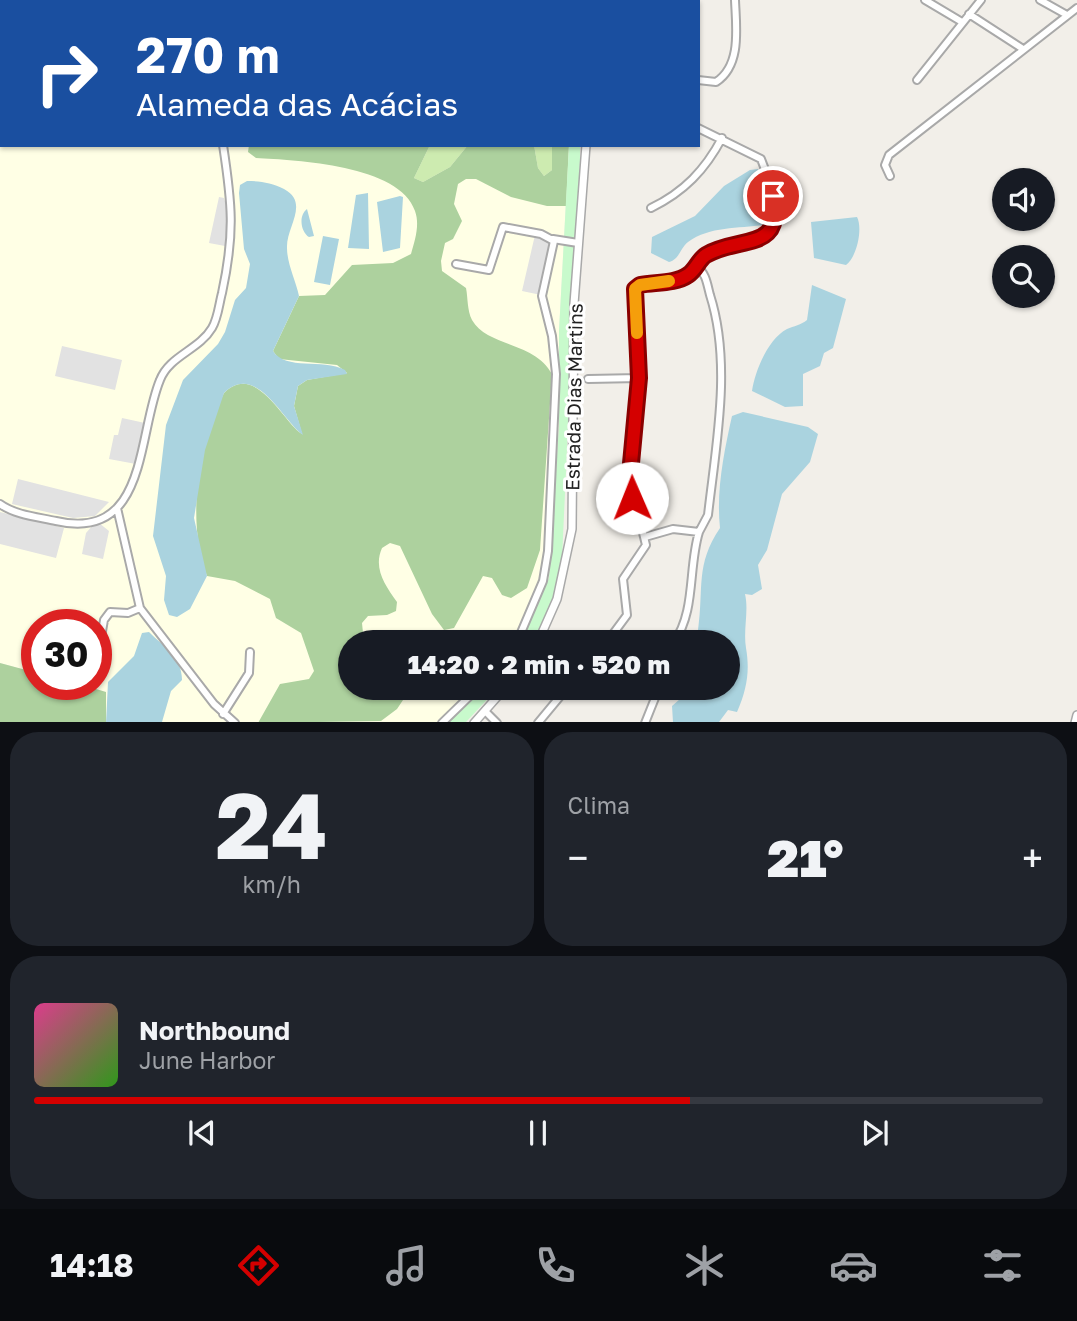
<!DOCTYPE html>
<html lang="pt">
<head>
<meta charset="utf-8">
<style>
  :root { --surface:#171b24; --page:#20242c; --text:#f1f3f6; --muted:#9ea1a6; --line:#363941; --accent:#d40000 }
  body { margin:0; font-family:"Golos Text",sans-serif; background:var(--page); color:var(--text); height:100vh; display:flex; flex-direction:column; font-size:26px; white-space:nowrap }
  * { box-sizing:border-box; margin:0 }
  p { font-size:23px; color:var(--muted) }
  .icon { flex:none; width:38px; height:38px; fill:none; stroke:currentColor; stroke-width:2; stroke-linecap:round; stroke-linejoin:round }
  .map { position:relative; height:722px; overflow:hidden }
  .drawer { display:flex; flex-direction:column; gap:10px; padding:10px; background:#0d0f14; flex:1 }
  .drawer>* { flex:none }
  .guide { position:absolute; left:0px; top:0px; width:700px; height:147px; box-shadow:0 2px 5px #0004; background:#1a4fa0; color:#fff; overflow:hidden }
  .controls { position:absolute; left:992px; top:168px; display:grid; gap:14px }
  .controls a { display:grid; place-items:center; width:63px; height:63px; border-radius:50%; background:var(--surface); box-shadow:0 2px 5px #0004; font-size:35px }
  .speed { position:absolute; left:21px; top:609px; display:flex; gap:14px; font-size:35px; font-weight:700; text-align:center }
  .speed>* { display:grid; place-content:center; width:91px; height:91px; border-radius:50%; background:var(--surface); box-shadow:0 2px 5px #0004; line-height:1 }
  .speed .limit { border:10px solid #d22; background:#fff; color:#111 }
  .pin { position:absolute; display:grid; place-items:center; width:60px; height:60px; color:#fff; margin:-30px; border:4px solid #fff; border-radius:50%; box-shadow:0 2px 7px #0007 }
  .me { position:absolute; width:77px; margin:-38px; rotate:359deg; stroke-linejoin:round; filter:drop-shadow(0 0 5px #0008) }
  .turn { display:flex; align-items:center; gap:24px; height:147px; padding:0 21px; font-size:32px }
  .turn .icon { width:91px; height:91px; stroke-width:2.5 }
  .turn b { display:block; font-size:49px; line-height:60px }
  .big { font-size:52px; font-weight:800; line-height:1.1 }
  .drawer .widget { flex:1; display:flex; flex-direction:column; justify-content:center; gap:10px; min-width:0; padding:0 24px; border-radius:28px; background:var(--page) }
  .drawer .dial { align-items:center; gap:0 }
  .dial b { font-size:91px; line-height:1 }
  .song { display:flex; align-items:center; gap:21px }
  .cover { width:84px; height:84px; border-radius:10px; background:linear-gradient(135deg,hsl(330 70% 55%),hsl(110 70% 35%)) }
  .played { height:7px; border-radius:4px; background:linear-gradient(90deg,var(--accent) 65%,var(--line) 65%) }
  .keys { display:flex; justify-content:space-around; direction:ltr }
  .heat { display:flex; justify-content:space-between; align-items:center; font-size:38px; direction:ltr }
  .drawer .tiles { flex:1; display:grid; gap:10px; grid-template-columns:1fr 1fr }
  .widget:last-child { grid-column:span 2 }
  .trip { position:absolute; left:338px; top:630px; width:402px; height:70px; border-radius:35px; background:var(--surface); box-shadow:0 2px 5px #0004; font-weight:800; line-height:70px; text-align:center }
  .menu { display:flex; height:112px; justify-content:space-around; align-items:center; background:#090b0e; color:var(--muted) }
  .menu .icon { width:49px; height:49px }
  .menu .selected { color:var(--accent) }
  .menu b { font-size:32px; color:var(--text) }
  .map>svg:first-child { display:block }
  .education { fill:#ffffe5 }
  .grass { fill:#cdebb0 }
  .forest { fill:#add19e }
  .park { fill:#c8facc }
  .parking { fill:#e2e2e2 }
  .water { fill:#aad3df }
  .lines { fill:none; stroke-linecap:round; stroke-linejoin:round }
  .minor-casing { stroke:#a9a9a9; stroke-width:10 }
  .tertiary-casing { stroke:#a9a9a9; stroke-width:10 }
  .minor { stroke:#fff; stroke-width:6 }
  .tertiary { stroke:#fff; stroke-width:7 }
  .route-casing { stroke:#8a0000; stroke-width:18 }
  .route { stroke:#d40000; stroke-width:12 }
  .slow { stroke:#f59e0b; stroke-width:12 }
  .labels { text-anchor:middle; stroke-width:6; stroke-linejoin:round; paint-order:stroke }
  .street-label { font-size:19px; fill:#222; stroke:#fff }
</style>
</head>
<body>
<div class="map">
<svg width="1077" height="723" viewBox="0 0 1077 723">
  <rect width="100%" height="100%" fill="#f2efe9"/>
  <path class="education" d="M0,0H548L2,2V145H569L559,331V426L549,578L519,642H350V688H484L448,722H106V692L79,684H96V625H37V673L0,663Z"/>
  <path class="grass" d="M430,145H468L450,167L423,182L414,178Z
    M534,145H552V170L544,176L538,168Z"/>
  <path class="forest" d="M390,0H548V2H389Z
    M249,145H430L414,178L423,182L450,167L468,145H534L538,168L544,176L552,170V145H569L566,206H547L511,197L476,179H466L458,184L454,204L462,221L453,239L445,243L441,261L442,271L466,288C468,298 467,310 472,320C487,347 534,341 552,374L540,550L527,588L511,598L502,595L492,578L483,576L454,628L444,630L432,614L400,546L390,543L382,548C373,568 385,585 397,602L396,611L387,615L368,616L362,623L363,633L371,642H350V688H411L397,709L381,721L258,723L280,684L309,679L314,671L301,633L276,618L270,599L235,581L207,576C186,523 198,442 224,393C256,361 283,422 302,434L294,406L298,386L307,380L347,373L337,365L279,359L273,351L299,296L325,295L352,265L393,263L411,254C415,240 420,225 415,211C400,165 296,160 256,158L248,152Z
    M0,663L37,673V684H79L106,692V722H0Z"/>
  <path class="park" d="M569,145H580V161L562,559C556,588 551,617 534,642H519L549,578L559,426V331Z
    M484,688H498L466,722H448Z"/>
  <path class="parking" d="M219,197L224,198L228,212L225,246L209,243Z
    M535,235L552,240L541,295L522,291Z
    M62,346L122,360L115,390L55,376Z
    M122,418L145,423L136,464L109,459L114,435H118Z
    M18,479L109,502L95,516L73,518L12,504Z
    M0,512L64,528L56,558L0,544Z
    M99,523L109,531L103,559L82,554L86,533L93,525Z"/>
  <path class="water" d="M758,169L772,215L771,224C743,229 712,225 688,242C680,248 680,259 669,262L651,253L652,237L695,216L724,186L750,170Z
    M247,181C261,181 272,183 284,189C310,203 286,227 287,248C287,264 296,281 299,296L273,351C286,371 322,358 345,370L347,374L307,380L298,386L294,406L303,435C283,421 256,361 224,393L205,450L194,518L207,576L190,609L177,617L169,615L164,600L166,576L153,536L166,425L183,380L218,344L225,332L235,300L246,288L250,264L244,249L239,193L240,185Z
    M368,193L369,249L348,248L356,195Z
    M400,196L403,197L400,248L383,252L377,202Z
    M307,209L314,236L309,237C301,232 298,216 307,209Z
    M857,217C863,228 857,257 846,265L814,258L811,222Z
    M323,236L339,239L330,285L314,282Z
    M812,285L846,299L833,348L824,353L820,366L803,374V406L785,407L752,391C755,371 768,339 787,329C794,326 801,325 807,320Z
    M743,412L808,427L818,434L810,462L782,494L767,550L758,565L762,589L752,595L745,594C749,611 743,630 746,648C750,671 747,689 737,712L728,710L719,722H673L672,706L680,699L684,688H728V642H684L698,630C704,588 695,565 720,528C716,491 724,452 732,416Z
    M149,632C164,647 182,657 182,680L171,691L162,722L106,723L108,682L134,656L142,633Z"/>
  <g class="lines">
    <defs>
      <path id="minor" d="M175,0L176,2
        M925,0L962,22
        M1040,0L1067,15
        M28,2L31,0
        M969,14L1023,49
        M0,21L2,19
        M698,80L716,82C742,65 736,27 735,0
        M917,80L981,0
        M890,176L885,165L889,155L1077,8
        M651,208C684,192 705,170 722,138
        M553,239L578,243
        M456,264L489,270L503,227L541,234L554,241L542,296L552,336L556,374L548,551L543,581L517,642
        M588,379L639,378
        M0,504C15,515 38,517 56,521C148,542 137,435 160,380C169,356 199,350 212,328C218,318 219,304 222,293C235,233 232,204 223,145
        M117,508L140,608L214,704L235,723
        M645,537L673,529L699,532L708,515C716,444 732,364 710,295C707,284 706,273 697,267
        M101,637L104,620L110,612L128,613L140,608
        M607,642L627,615L623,579L646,545L631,485L639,378L635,289L688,275L705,256L764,236L775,220L769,180L761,159L698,128
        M674,642C696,611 688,568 699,532
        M485,711L497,723
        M223,714L249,673L250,652
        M442,723L478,688
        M538,723L567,688
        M645,723L659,688"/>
      <path id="tertiary" d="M565,0V2
        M538,642L557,599L572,529L574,304L586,145
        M474,723L505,688
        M1075,723L1077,715"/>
    </defs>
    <use href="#minor" class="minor-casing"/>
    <use href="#tertiary" class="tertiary-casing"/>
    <use href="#minor" class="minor"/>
    <use href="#tertiary" class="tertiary"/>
  </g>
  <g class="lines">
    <defs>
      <path id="route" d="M632,498L630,474L639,378L635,289L640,285C655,282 675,284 688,275C696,270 699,259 706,255C740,235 784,253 773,196"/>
    </defs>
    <use href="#route" class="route-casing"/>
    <use href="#route" class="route"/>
    <path class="slow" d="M637,333L635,289L640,285L669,281"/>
  </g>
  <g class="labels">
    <g class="street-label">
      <text transform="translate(574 397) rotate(-89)" y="7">Estrada Dias Martins</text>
    </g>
  </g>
</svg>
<div class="controls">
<a><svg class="icon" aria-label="sound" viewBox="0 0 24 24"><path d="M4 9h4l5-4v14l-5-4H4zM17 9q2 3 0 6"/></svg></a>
<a><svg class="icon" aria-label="search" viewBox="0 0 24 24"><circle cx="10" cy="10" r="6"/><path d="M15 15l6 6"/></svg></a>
</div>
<div class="speed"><div class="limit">30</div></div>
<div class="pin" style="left:773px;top:196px;background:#d93025"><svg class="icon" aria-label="arrive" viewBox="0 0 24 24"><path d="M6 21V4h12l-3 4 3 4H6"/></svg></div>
<svg class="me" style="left:632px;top:498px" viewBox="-20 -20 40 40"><circle r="19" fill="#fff"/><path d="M0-13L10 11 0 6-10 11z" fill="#d40000"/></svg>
<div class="trip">14:20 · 2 min · 520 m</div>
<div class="guide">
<div class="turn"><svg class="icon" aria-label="right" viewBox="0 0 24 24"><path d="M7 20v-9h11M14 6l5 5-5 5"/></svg><div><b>270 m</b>Alameda das Acácias</div></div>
</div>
</div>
<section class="drawer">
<div class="tiles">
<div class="widget dial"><b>24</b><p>km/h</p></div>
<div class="widget"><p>Clima</p>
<div class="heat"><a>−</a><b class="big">21°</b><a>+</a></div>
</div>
<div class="widget">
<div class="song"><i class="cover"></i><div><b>Northbound</b><p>June Harbor</p></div></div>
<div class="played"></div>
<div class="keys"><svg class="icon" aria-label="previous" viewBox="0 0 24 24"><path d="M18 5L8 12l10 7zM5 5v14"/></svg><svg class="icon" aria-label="pause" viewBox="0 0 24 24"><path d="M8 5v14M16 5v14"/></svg><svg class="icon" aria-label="next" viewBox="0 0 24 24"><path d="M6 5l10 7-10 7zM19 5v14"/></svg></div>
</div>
</div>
</section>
<nav class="menu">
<b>14:18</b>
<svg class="icon selected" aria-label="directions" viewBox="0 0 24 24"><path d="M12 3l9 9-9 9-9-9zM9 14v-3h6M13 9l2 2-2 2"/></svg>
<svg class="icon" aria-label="music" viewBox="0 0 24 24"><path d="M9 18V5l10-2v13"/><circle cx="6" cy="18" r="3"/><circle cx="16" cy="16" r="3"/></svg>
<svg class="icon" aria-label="phone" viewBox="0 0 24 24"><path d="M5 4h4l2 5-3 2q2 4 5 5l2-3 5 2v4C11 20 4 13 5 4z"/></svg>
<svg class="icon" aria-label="climate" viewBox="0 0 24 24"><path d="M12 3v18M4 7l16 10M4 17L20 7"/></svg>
<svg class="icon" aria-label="car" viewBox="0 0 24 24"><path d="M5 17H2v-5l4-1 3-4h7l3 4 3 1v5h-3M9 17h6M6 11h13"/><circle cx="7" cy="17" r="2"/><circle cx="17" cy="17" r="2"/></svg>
<svg class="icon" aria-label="filters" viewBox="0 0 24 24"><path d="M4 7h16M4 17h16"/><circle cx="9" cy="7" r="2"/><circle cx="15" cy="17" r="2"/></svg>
</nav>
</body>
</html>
